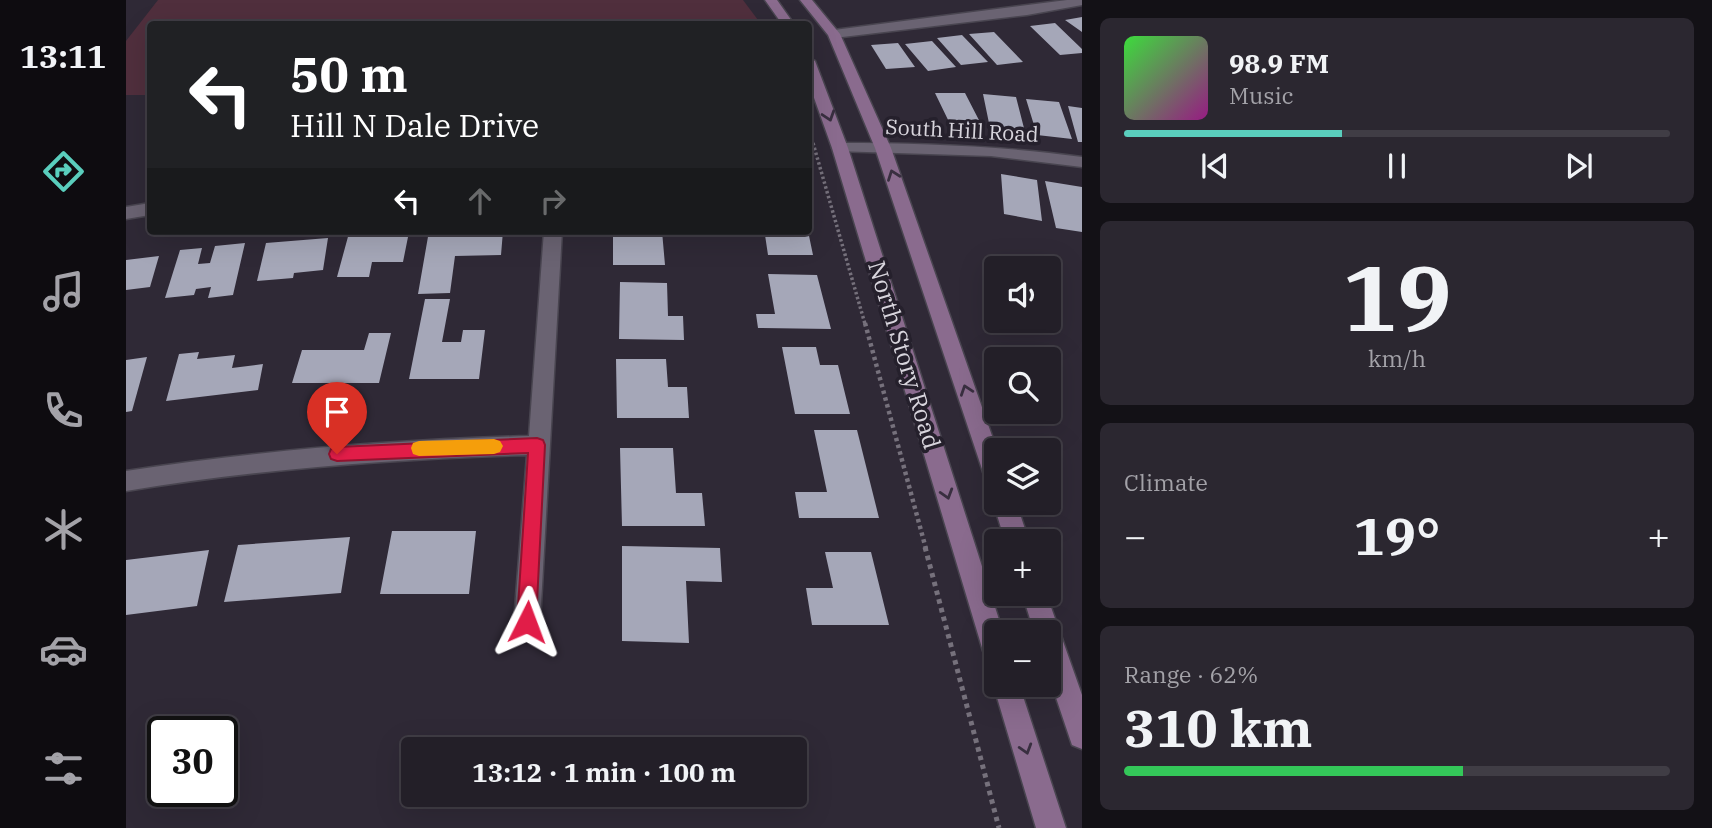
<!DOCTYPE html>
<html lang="en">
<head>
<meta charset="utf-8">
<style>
  :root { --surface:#231f28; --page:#2b2730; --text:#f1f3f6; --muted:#a3a2a8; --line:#403d45; --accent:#5acebd }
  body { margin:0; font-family:"IBM Plex Serif",serif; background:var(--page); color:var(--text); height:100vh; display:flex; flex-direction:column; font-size:26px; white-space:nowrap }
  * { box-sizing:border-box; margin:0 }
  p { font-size:23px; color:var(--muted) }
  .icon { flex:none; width:38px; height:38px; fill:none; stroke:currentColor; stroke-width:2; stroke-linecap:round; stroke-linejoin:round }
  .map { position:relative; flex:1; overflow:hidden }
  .sheet { display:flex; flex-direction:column; gap:18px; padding:18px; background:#131116; width:630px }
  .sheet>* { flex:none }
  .top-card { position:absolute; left:21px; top:21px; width:665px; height:214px; border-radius:7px; box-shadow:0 7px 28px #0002,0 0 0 2px var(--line); background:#202124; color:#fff; overflow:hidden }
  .buttons { position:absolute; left:858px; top:256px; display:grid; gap:14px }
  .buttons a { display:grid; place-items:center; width:77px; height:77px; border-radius:7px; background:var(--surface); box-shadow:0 7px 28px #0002,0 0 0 2px var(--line); font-size:35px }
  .speed { position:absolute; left:21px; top:716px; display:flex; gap:14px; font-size:35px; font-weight:700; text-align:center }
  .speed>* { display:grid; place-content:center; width:91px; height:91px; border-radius:50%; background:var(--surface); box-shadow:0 7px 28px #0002,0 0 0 2px var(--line); line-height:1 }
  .speed .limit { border:4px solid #111; border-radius:10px; background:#fff; color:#111 }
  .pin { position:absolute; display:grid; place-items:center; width:60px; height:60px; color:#fff; margin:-72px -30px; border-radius:50% 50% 50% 0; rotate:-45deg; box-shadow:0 0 7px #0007 }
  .pin .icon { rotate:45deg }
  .me { position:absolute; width:77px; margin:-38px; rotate:3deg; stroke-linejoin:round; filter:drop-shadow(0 0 5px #0008) }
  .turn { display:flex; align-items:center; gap:24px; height:147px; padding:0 28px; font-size:32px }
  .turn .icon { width:91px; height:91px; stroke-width:2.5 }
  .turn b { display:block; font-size:49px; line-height:60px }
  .lanes { display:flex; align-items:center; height:66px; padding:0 28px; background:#0003; justify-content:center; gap:35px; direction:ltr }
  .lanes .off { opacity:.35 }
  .big { font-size:52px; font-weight:800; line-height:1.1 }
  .sheet .tile { flex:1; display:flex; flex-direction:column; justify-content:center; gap:10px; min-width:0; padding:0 24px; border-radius:10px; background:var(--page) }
  .sheet .dial { align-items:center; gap:0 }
  .dial b { font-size:91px; line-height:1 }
  .song { display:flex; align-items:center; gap:21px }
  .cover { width:84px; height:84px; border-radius:10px; background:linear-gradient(135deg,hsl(120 70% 55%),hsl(310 70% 35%)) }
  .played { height:7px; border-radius:4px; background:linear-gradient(90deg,var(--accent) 40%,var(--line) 40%) }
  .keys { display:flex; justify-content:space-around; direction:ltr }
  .heat { display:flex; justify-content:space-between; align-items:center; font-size:38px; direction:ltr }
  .charge { height:10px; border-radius:5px; background:linear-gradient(90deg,#34c759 62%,var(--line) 0) }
  .trip { position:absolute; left:275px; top:737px; width:406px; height:70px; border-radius:7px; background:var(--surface); box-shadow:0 7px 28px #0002,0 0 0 2px var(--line); font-weight:800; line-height:70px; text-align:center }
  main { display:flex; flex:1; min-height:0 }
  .dock { display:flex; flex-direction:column; width:126px; justify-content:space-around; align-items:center; background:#0e0c10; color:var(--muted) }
  .dock .icon { width:49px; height:49px }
  .dock .selected { color:var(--accent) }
  .dock b { font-size:32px; color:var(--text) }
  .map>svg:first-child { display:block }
  .green { fill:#502f3d }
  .building { fill:#a5a7b8 }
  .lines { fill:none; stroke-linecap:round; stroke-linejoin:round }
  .street-casing { stroke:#494550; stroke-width:3 }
  .secondary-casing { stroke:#494550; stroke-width:3 }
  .path-far3 { stroke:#76717c; stroke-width:2.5; stroke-dasharray:2.5 2.5; stroke-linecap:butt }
  .path-far2 { stroke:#76717c; stroke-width:3.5; stroke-dasharray:2.5 2.5; stroke-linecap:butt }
  .path-far1 { stroke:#76717c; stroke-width:4.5; stroke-dasharray:3.5 3.5; stroke-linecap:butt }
  .path { stroke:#76717c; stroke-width:5; stroke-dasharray:4.5 4.5; stroke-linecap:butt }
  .street { fill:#6a6372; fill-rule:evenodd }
  .secondary { fill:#8a6b8e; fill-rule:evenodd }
  .oneway { stroke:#392f40 }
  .route { fill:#e11d48; stroke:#92132f; stroke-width:2 }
  .slow { fill:#f59e0b }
  .labels { text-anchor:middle; stroke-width:7; stroke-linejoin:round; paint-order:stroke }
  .far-street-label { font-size:21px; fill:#d8d5dd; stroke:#25202c }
  .street-label { font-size:24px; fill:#d8d5dd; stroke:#25202c }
</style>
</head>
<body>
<main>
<nav class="dock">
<b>13:11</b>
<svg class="icon selected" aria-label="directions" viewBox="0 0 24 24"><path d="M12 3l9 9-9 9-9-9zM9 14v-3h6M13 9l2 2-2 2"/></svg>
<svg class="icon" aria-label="music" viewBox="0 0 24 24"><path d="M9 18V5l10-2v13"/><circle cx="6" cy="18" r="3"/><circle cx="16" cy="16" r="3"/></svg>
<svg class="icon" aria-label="phone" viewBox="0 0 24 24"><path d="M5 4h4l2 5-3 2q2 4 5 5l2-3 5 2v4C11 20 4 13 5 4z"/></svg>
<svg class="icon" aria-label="climate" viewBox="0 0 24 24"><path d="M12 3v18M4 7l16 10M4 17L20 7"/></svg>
<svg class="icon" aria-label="car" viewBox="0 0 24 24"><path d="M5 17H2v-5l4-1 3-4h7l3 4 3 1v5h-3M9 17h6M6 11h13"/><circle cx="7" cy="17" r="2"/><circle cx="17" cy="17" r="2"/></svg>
<svg class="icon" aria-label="filters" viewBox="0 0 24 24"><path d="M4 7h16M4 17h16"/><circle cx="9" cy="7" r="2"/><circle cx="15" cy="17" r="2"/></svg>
</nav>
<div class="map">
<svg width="956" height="828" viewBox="0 0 956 828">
  <rect width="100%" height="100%" fill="#2f2936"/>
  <path class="green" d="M32,0H617L635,24H24V95H0V41Z"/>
  <path class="building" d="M956,17V32L939,20Z
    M929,23L956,49V53L934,55L904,26Z
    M868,32L897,62L871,65L843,34Z
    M836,35L862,62L835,65L811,38Z
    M806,41L830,67L802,71L779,44Z
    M772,43L789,67L760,69L745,45Z
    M809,93H839L856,126H825Z
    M857,94L890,97L899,132L864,128Z
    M900,99L933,102L946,139L911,135Z
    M942,106L956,108V142H952Z
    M875,174L911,180L916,221L878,214Z
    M919,181L956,187V232L930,228Z
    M303,231H377L375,255L329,256L324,293L292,294Z
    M487,231H536L539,265H487Z
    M623,231H682L687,255H642L639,235H624Z
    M283,232L277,262H246L243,277H211L223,233Z
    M202,238L197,270L168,273L167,278L131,281L140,243Z
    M119,243L107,295L82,298L85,287L70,289L68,295L39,298L54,250L76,248L72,264L84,263L89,246Z
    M33,256L24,287L0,290V260Z
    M642,274L691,275L705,329L632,328L630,314H649Z
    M494,282L541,283L542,316H557L558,340L493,339Z
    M299,299H324L316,342H335L337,330H359L353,379H283Z
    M243,333H265L253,383H166L176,350H238Z
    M656,347H690L694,365H712L724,414H669Z
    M73,352L71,359L109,355L106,368L137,364L132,390L40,401L53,354Z
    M21,357L6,411L0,412V360Z
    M490,359H540L542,387H561L563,418H491Z
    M688,430H731L753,518H673L669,492H701Z
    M494,448H547L550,493H576L579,526H496Z
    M266,531H350L343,594H254Z
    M224,537L215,593L98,602L112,545Z
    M496,546L594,548L596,582L560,581L563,643L496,641Z
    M83,550L71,606L0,615V560Z
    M699,552H745L763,625H686L680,588H707Z"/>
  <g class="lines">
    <defs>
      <path id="street" d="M941,0H956V5L901,15L708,38L702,34L708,30Z
        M714,143C795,143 876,146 956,157V167L865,156L709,151L706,148L709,145Z
        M24,203V215L0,219V207Z
        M418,231H436L414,622L410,631L401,635L392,631L388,622L401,455C266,459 133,469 0,491V471C134,450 268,440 403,436Z"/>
      <path id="secondary" d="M639,0H651L668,24H656Z
        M674,0H686L714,34L765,148L871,450L870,488L862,485L859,478L749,148L702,35Z
        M682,57L689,61L722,148L877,632H870V664L861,660L857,651L706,148L682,81Z
        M870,495V502H890L903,541H879L867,502Z
        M896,593H920L956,695V749L946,745L922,674V632H908Z
        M870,676V684H893L940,828H910L867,684Z"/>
    </defs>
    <use href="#street" class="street-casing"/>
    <use href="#secondary" class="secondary-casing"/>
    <path class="path-far3" d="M682,127L687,145"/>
    <path class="path-far2" d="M687,143L739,324"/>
    <path class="path-far1" d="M739,323L800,549"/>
    <path class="path" d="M799,547L873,828"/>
    <use href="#street" class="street"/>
    <use href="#secondary" class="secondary"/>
  </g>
  <defs><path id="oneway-chevron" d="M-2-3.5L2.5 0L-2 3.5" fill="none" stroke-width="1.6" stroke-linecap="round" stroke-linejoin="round" transform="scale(1.75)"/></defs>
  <g class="oneway">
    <use href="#oneway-chevron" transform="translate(703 116) rotate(72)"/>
    <use href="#oneway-chevron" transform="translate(767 175) rotate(-110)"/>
    <use href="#oneway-chevron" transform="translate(840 390) rotate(-109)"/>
    <use href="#oneway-chevron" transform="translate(821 494) rotate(73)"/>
    <use href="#oneway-chevron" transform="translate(900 749) rotate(73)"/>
  </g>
  <path class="route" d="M411,438L417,440L419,445L410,622L407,629L401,632L394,629L391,622L402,453L211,461L205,459L203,454L205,449L211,447Z"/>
  <path class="slow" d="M368,439L374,441L377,446L374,452L368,454L293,456L287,454L285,448L287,443L293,441Z"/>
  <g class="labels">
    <g class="far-street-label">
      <text transform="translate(836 131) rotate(3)" y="7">South Hill Road</text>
    </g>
    <g class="street-label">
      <text transform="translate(778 355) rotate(73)" y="8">North Story Road</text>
    </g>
  </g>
</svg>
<div class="buttons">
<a><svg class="icon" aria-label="sound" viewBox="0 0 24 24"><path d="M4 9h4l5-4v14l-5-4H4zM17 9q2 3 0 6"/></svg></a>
<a><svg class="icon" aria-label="search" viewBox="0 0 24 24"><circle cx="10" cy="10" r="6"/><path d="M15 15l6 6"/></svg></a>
<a><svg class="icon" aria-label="layers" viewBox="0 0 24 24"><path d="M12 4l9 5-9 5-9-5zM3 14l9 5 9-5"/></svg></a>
<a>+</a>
<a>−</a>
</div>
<div class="speed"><div class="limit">30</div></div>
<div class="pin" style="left:211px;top:454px;background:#d93025"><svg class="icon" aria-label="arrive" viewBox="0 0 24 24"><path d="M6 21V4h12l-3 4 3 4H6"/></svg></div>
<svg class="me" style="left:401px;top:622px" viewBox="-20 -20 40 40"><path d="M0-17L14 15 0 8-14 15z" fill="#e11d48" stroke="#fff" stroke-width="4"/></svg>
<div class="trip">13:12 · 1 min · 100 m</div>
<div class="top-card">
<div class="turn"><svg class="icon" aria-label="left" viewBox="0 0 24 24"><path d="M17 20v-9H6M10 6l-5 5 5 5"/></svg><div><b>50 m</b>Hill N Dale Drive</div></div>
<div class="lanes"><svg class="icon" aria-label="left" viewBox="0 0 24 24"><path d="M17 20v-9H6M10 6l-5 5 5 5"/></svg><svg class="icon off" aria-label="ahead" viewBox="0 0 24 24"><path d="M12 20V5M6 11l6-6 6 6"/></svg><svg class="icon off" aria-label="right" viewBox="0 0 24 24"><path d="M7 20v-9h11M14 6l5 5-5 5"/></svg></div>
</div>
</div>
<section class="sheet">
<div class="tile">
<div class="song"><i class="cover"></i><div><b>98.9 FM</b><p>Music</p></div></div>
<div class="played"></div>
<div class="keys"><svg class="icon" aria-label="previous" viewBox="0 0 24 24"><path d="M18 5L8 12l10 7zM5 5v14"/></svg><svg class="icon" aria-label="pause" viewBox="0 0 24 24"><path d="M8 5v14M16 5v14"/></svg><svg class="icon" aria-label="next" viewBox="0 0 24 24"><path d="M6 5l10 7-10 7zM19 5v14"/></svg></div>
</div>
<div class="tile dial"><b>19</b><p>km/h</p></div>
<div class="tile"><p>Climate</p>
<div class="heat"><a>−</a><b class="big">19°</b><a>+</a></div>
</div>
<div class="tile"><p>Range · 62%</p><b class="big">310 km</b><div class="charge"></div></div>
</section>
</main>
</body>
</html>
